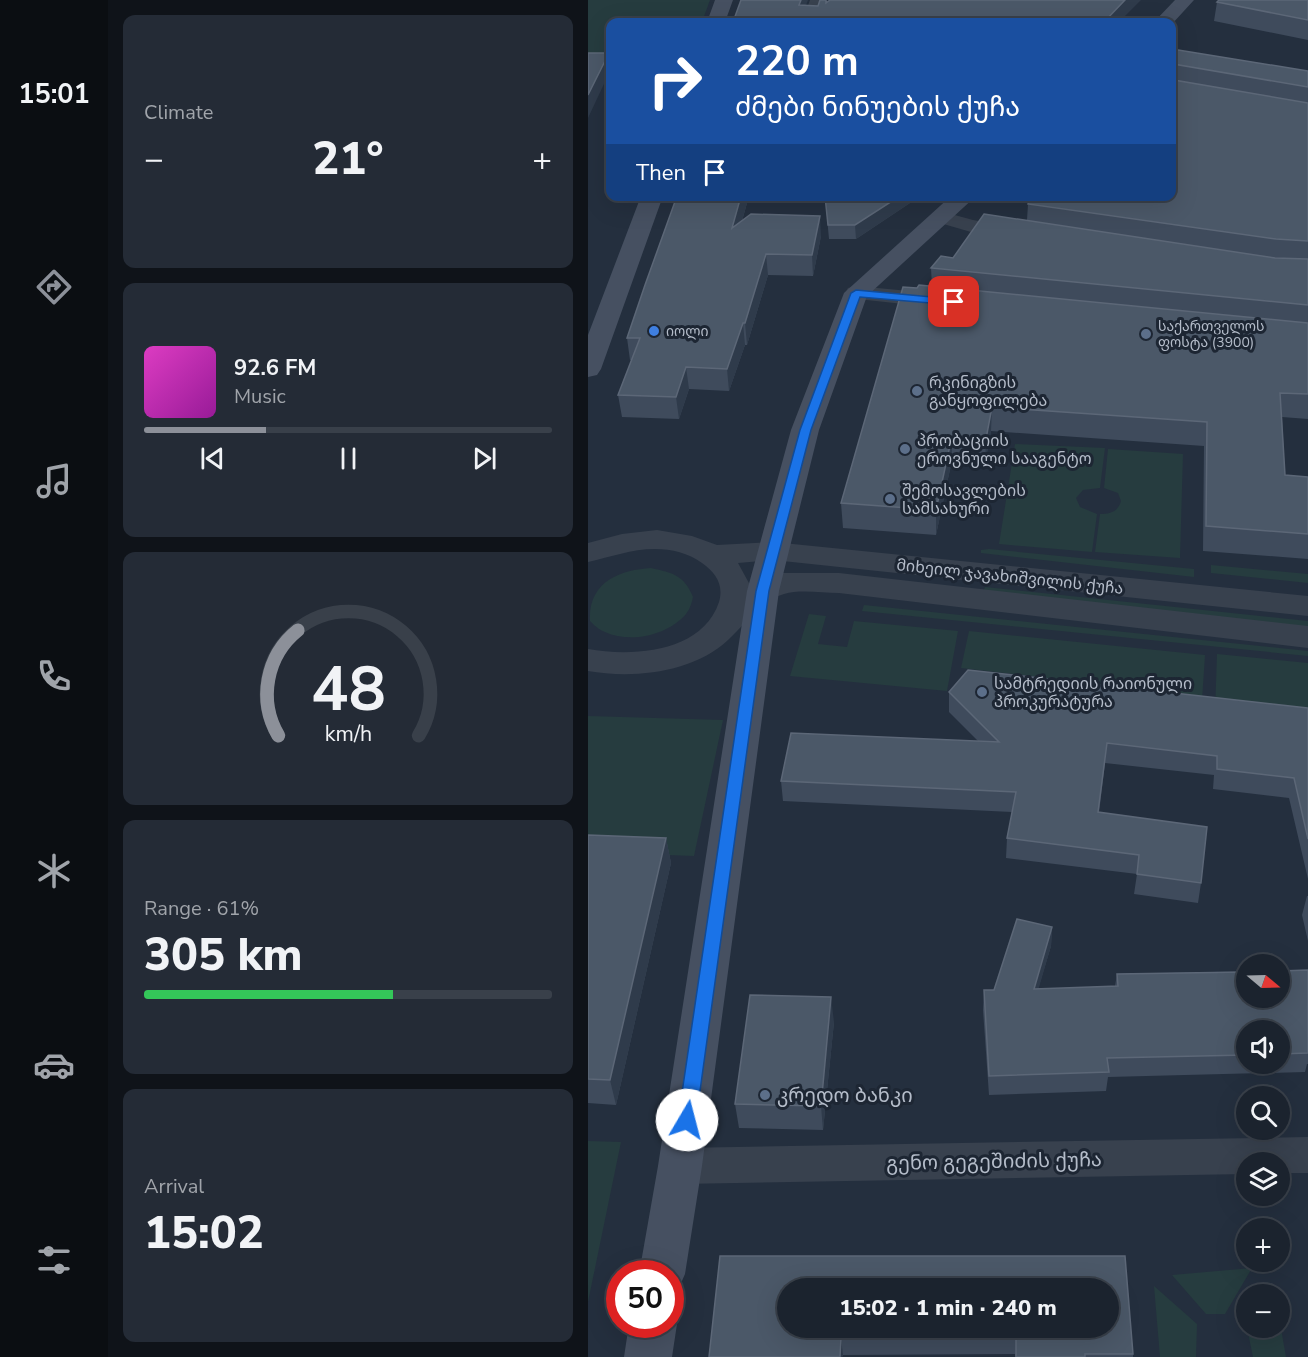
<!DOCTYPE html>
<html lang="en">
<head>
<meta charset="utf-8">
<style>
  :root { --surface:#1b232e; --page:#242b36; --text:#f1f3f6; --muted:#a0a4aa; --line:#39404a; --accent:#8c9099 }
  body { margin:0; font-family:"Nunito Sans","Noto Sans Georgian",sans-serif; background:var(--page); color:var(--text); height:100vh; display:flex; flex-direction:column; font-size:22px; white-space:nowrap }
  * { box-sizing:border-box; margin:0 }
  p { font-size:20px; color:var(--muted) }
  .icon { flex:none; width:33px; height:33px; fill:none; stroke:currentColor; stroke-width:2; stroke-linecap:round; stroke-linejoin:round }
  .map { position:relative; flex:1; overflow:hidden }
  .drawer { display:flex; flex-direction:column; gap:15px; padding:15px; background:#0f1319; width:480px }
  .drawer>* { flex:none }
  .banner { position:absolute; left:18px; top:18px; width:570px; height:183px; border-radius:12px; box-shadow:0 6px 24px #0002,0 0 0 2px var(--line); background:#1a4fa0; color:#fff; overflow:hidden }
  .needle { width:39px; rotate:109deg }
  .buttons { position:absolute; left:648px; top:954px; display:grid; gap:12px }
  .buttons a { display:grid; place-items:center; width:54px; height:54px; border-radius:50%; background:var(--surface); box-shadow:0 6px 24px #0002,0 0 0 2px var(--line); font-size:30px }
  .speed { position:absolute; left:18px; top:1260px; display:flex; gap:12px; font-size:30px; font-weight:700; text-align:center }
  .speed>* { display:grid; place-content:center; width:78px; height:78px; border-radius:50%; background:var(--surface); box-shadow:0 6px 24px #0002,0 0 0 2px var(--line); line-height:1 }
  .speed .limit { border:9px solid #d22; background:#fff; color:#111 }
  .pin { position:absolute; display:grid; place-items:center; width:51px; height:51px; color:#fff; margin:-26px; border-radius:12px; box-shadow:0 3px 9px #0006 }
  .me { position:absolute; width:66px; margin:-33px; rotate:8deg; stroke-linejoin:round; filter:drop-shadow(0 0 4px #0008) }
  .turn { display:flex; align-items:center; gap:21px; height:126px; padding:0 30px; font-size:27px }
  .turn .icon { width:78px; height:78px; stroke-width:2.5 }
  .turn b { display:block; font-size:42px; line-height:51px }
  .then { display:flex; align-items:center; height:57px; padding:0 30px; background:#0003; gap:12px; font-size:22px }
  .big { font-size:45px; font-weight:800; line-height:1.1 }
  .drawer .widget { flex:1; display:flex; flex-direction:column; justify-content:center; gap:9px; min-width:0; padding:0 21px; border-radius:12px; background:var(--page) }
  .drawer .dial { align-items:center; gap:0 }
  .dial svg { height:156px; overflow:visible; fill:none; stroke:var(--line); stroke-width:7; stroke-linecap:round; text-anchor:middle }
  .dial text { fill:var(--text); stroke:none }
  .song { display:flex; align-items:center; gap:18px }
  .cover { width:72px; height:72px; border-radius:9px; background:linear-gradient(135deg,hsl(310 70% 55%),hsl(300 70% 35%)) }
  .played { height:6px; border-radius:3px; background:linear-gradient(90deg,var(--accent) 30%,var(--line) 30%) }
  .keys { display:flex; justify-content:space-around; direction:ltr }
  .heat { display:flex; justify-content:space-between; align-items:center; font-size:33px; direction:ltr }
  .charge { height:9px; border-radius:4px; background:linear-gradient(90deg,#34c759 61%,var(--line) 0) }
  .trip { position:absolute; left:189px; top:1278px; width:342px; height:60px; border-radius:30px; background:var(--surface); box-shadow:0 6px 24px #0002,0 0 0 2px var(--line); font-weight:800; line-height:60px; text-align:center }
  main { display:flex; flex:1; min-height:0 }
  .dock { display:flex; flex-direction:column; width:108px; justify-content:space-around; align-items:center; background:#0b0e12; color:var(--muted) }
  .dock .icon { width:42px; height:42px }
  .dock .current { color:var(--accent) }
  .dock b { font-size:27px; color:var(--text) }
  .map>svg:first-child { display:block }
  .green { fill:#263c3f }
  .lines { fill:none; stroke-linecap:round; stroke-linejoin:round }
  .minor { fill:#38414e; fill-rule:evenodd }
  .tertiary { fill:#38414e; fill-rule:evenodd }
  .secondary { fill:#465061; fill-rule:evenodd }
  .wall { fill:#3f4b5c; fill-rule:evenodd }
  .shaded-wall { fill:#2f3b4b }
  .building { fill:#4b5868; stroke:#5c6777; stroke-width:1.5; fill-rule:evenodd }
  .route { fill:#1a73e8; stroke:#114b97; stroke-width:1.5 }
  .shop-dot { fill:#3f7fe0; stroke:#1d2633; stroke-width:2 }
  .service-dot { fill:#5c6f8a; stroke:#1d2633; stroke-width:2 }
  .labels { text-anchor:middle; stroke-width:6; stroke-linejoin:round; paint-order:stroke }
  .far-poi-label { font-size:14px; fill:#b4bcc9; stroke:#1d2633; text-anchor:start }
  .poi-label { font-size:16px; fill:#b4bcc9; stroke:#1d2633; text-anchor:start }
  .street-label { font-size:16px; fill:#b4bcc9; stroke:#1d2633 }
  .near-poi-label { font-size:20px; fill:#b4bcc9; stroke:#1d2633; text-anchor:start }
  .near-street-label { font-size:20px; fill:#b4bcc9; stroke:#1d2633 }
</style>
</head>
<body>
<main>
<nav class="dock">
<b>15:01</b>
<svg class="icon current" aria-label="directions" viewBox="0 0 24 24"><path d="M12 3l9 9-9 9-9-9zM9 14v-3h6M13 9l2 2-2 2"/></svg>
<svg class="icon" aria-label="music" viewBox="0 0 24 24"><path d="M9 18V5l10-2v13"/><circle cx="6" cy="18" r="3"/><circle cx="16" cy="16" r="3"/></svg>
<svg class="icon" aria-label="phone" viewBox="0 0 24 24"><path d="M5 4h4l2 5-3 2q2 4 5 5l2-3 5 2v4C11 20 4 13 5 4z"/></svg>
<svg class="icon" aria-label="climate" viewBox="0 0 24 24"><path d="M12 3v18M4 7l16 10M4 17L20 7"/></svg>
<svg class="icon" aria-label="car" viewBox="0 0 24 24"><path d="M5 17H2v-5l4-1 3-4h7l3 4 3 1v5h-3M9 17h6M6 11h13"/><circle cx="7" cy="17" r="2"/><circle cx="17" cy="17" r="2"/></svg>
<svg class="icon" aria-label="filters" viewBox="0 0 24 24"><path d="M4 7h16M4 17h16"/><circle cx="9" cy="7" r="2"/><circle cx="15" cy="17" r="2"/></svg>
</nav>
<section class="drawer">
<div class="widget"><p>Climate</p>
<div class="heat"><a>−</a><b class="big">21°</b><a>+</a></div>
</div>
<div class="widget">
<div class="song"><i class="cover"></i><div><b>92.6 FM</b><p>Music</p></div></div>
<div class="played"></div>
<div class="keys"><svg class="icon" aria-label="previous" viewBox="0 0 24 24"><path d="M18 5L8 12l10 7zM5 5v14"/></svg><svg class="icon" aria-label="pause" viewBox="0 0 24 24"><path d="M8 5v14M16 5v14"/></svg><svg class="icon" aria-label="next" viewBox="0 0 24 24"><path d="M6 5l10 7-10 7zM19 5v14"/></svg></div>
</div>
<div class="widget dial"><svg viewBox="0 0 100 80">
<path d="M14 69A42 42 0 1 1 86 69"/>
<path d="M14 69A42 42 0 0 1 24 15" stroke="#8c9099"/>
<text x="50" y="56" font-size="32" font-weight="700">48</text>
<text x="50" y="72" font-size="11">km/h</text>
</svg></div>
<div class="widget"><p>Range · 61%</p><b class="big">305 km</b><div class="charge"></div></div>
<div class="widget"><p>Arrival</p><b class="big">15:02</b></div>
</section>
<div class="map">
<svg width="720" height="1357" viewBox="0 0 720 1357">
  <rect width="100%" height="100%" fill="#242f3e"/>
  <path class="green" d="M0,0H122L114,22H22V67H0Z
    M427,444L517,448L512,488L495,490L488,498L492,507L509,514L504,552L411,544Z
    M520,449L595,454L592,558L507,552L512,514C522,514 530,512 533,501L530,493L516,488Z
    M401,549L606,569V577L393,553V550Z
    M623,565L720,574V583L623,573Z
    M63,568C85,573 96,575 105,597C104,602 102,609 98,614C80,635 43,644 17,632C11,630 6,625 2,621C0,581 33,570 63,568Z
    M397,587L720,621V627L395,592Z
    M276,605L720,651V656L274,611Z
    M221,614L238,616L230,644L259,647L266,621L370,631L359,691L202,676Z
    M381,631L617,655L614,700L451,682V677L373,668Z
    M629,654L720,663V723L627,713Z
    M0,716L135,720L106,856L0,852Z
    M0,1141L33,1142L0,1302Z
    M664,1268L637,1314H618L584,1275Z
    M566,1286L609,1324L608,1357H572Z
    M692,1323L698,1357H665L659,1328H692Z"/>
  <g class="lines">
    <path class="minor" d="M222,0H238L230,22H214Z
      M352,211L385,220L435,229L438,233L435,237L428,239L383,232L345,221L342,217L345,213Z
      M268,286L353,294L361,296L364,301L361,306L353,308L260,298L257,293L260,288Z
      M720,1137V1173H692V1162H658V1174L92,1184L78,1179L72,1166L78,1153L92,1148Z"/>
    <path class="tertiary" d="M69,530L104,536L129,545L185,542L720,596V616L185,560L150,563L162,585L193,573H251L720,626V648L251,593C234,593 212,589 196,594C174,600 156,625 140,640C105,673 45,679 0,671V649C44,657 114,653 131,602C136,585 128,573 114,563C100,553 84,549 67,549C43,549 23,557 0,562V543L34,534Z"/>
    <path class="secondary" d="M127,0H145L137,22H119Z
      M587,0H606L584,24L566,22Z
      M53,196H75L13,369L9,375L0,377V335Z
      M363,196H388L279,296L231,430L191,591L114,1166L97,1274L90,1290L82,1293V1274H51L70,1166L159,591L203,430L256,293Z
      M82,1309L89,1324L84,1357H36L41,1324H82Z"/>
  </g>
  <path class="wall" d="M720,0V40L626,21L629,2Z
    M584,49L720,71V419L694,417L697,475L720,477V559L615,551L616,446L403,431L397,463L364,460L348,535L255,528L253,503L329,288L344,286L343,268L439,220L440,204Z
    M161,196L154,221L233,236L225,276L180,275L159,345H157L141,391L101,389L91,419L34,417L30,395L44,360H42L39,338Z
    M237,196H331V197L268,239H241Z
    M361,692L720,708V879L701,798L625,789L626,775L517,763L511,813L613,883L610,903L546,894L549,874L418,858L419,838L424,812L195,801L193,781L390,741L361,712Z
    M0,835L78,838L83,863L28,1105L0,1103Z
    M719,896H720V941L714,915Z
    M464,927L463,946L450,989L527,986L529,974L720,970V1064H719L717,1072L520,1077L518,1091L401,1095L395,1010L396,990H406ZM658,1030H692V1064H658Z
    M246,1022L235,1130L151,1128L147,1104Z
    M132,1256L545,1354V1357H427V1354L255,1355L254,1357H121Z"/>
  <path class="shaded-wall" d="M213,0H220L212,22L211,5Z
    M537,0H553L531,22H516Z
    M21,53L22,71L0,118V95Z
    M153,196H161L146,249L144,228Z
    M312,196H331V197L268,239L267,225Z
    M232,216L233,236L225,276L224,255Z
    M178,254L180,275L159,345L157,323Z
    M155,323L157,345L141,391L139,369Z
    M98,367L101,389L91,419L88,397Z
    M404,407L403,431L397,463L398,439Z
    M364,436V460L348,535V510Z
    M78,838L83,863L28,1105L22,1080Z
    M464,927L463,946L445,1008L446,989Z
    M243,997L246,1022L235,1130L233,1106Z
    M253,1338L255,1355L254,1357H252Z"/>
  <path class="building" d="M153,0H213L211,5L230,6L232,0H238V3L242,0H537L516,22H145Z
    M631,0H720V20L629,2Z
    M584,49L720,71V87L585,64L586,80L720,103V241L688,239L440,204L444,196H584Z
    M0,53H21L0,95Z
    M89,196H153L144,228L163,214L232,216L224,255L178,254L157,323H155L139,369L98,367L88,397L30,395L52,338H39L57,285Z
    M237,196H312L267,225H240Z
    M396,214L687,258L720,259V305L343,268L353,256L365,258Z
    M331,285L720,323V394L692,393L697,475L720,477V534L618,526L619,422L404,407L398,439L364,436L348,510L253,503L315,287L329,288Z
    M380,670L720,708V839L706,778L629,769V756L519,743L510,812L619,827L613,883L549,874L551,855L419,838L428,792L193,781L203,733L411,742L361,692Z
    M0,835L78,838L22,1080L0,1079Z
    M429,919L464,927L446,989L530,986L529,974L658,972V998H692V971L720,970V1053L692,1054V1030H658V1055L519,1058L521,1072L401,1076L396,990H406Z
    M162,995L243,997L233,1106L147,1104Z
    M132,1256H537L545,1354H497V1357H428V1338H253L252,1357H121ZM200,1288H520V1328H200Z"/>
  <path class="route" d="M268,290L366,299L371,302L366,305L272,297L223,430L181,591L108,1120L105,1126L99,1128L92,1126L90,1120L168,591L212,430L263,293Z"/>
  <circle class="shop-dot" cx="66" cy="331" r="6"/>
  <g class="service-dot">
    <circle cx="558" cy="334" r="6"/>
    <circle cx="329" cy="391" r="6"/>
    <circle cx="317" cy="449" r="6"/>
    <circle cx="302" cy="499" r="6"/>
    <circle cx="394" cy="692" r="6"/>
    <circle cx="177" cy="1095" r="6"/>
  </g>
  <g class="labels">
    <g class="far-poi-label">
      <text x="570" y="331">საქართველოს<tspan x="570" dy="16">ფოსტა (3900)</tspan></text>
      <text x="78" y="336">იოლი</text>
    </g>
    <g class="poi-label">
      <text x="341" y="388">რკინიგზის<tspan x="341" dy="18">განყოფილება</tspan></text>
      <text x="329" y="446">პრობაციის<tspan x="329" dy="18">ეროვნული სააგენტო</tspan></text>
      <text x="314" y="496">შემოსავლების<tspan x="314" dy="18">სამსახური</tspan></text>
      <text x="406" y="689">სამტრედიის რაიონული<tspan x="406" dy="18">პროკურატურა</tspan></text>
    </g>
    <g class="street-label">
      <text transform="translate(422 576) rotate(6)" y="6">მიხეილ ჯავახიშვილის ქუჩა</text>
    </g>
    <g class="near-poi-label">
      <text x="189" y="1102">კრედო ბანკი</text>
    </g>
    <g class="near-street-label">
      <text transform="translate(406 1161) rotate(-1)" y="7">გენო გეგეშიძის ქუჩა</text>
    </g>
  </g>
</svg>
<div class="buttons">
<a><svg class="needle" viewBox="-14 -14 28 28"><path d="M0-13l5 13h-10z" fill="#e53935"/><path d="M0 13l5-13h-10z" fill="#a0a4aa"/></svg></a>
<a><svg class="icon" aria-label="sound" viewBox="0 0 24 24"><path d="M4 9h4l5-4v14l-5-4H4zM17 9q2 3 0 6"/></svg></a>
<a><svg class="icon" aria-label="search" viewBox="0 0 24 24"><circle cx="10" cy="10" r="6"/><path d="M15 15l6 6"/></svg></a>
<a><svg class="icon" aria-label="layers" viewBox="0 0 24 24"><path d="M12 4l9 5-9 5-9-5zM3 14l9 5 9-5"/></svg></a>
<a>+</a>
<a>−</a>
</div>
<div class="speed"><div class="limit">50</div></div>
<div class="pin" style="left:366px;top:302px;background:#d93025"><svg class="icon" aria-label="arrive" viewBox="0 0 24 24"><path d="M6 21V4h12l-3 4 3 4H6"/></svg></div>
<svg class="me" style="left:99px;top:1120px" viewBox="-20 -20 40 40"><circle r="19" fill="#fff"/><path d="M0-13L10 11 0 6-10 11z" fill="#1a73e8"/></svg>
<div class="trip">15:02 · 1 min · 240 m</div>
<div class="banner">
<div class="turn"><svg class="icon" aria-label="right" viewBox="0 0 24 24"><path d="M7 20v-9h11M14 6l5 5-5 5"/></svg><div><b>220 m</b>ძმები ნინუების ქუჩა</div></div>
<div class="then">Then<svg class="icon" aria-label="arrive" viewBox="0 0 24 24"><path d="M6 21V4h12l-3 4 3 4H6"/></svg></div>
</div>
</div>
</main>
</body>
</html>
